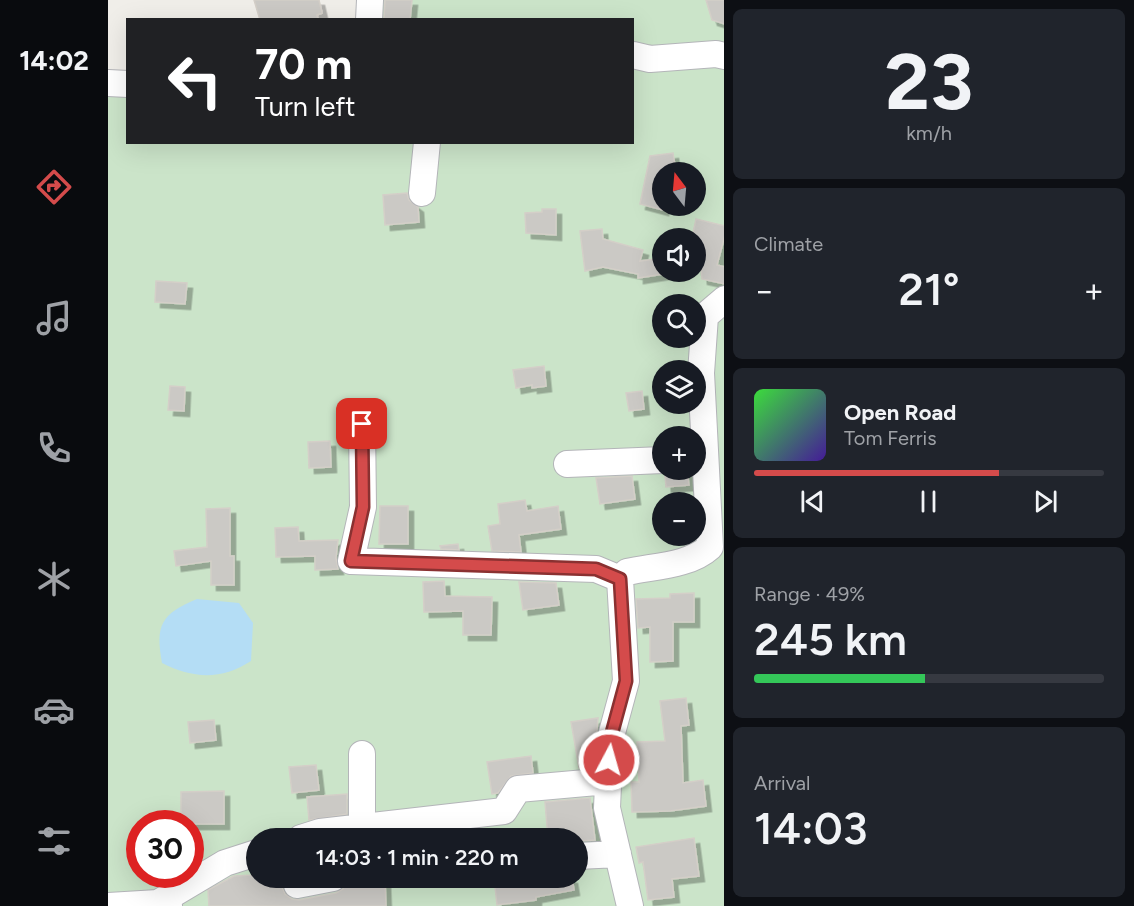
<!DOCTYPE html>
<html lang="en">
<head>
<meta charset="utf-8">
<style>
  :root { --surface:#171b24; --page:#20242c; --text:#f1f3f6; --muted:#9ea1a6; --line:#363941; --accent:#d44b4b }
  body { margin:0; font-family:Figtree,sans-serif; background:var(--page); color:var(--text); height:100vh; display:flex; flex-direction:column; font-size:22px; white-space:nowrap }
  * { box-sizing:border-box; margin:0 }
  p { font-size:20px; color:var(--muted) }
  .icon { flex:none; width:33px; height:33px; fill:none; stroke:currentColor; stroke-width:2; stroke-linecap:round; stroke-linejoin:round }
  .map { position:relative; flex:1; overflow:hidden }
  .drawer { display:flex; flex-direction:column; gap:9px; padding:9px; background:#0d0f14; width:410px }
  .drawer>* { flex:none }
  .banner { position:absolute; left:18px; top:18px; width:508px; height:126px; border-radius:0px; box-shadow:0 6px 24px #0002; background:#202124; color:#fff; overflow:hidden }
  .needle { width:39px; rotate:344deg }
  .controls { position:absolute; left:544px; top:162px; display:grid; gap:12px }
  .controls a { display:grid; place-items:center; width:54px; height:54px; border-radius:50%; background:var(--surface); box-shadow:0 6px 24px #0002; font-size:30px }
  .speed { position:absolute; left:18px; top:810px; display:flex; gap:12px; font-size:30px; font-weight:700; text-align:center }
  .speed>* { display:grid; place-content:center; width:78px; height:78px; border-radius:50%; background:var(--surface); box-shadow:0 6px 24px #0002; line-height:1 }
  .speed .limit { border:9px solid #d22; background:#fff; color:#111 }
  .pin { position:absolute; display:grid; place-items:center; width:51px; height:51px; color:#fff; margin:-26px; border-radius:12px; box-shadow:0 3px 9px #0006 }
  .me { position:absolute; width:66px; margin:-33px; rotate:6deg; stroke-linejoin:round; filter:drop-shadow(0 0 4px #0008) }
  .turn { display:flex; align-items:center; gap:21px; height:126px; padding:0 30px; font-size:27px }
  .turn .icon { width:78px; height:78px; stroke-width:2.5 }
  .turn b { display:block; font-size:42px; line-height:51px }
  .big { font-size:45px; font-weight:600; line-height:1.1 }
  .drawer .card { flex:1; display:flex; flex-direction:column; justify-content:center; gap:9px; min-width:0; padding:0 21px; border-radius:9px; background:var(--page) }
  .drawer .dial { align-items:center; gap:0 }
  .dial b { font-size:78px; line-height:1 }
  .song { display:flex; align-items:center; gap:18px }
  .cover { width:72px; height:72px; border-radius:9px; background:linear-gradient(135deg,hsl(120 70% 55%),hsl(260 70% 35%)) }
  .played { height:6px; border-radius:3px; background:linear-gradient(90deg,var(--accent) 70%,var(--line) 70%) }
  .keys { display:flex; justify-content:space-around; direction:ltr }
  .heat { display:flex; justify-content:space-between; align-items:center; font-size:33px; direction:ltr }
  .charge { height:9px; border-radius:4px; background:linear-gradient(90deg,#34c759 49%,var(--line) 0) }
  .trip { position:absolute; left:138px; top:828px; width:342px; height:60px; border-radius:30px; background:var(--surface); box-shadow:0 6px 24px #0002; font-weight:600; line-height:60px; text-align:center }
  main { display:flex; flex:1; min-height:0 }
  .dock { display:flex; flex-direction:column; width:108px; justify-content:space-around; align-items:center; background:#090b0e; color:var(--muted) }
  .dock .icon { width:42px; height:42px }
  .dock .current { color:var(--accent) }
  .dock b { font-size:27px; color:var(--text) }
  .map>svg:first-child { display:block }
  .green { fill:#cbe4c9; fill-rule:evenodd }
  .water { fill:#b4ddf5 }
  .building { fill:#cbc9c5; stroke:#d4cfc8; stroke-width:1.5; filter:url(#shadow) }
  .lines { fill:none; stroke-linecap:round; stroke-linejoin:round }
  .minor-casing { stroke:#b4b5b9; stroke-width:28 }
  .minor { stroke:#fff; stroke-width:26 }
  .route-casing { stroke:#8a3131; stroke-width:15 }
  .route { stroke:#d44b4b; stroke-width:10 }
</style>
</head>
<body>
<main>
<nav class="dock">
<b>14:02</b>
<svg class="icon current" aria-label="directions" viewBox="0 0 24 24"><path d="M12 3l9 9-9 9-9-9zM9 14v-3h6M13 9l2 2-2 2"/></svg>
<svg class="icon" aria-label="music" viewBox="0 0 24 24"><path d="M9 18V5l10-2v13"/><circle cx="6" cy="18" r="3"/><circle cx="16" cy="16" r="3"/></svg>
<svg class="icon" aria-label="phone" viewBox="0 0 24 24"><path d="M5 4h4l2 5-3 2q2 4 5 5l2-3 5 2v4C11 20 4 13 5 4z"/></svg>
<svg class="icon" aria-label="climate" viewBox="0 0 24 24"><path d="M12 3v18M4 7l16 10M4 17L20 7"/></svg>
<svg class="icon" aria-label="car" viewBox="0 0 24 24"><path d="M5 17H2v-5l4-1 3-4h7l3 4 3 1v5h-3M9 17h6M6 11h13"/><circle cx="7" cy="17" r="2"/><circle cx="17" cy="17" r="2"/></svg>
<svg class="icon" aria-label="filters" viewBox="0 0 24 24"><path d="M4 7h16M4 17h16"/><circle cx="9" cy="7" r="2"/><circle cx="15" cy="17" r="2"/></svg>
</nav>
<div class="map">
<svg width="617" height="906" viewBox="0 0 617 906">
  <defs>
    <filter id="shadow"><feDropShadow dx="5.5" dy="5.5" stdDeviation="0" flood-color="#0004"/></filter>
  </defs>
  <rect width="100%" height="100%" fill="#f0eee9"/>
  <path class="green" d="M263,0H616V906H0V96H19L20,142H525V20L262,19ZM555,172H588V206H555ZM555,238H588V272H555ZM555,304H588V338H555ZM555,370H588V404H555ZM555,436H588V470H555ZM555,502H588V536H555ZM32,824H82V874H32ZM148,838H470V878H148Z"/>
  <path class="water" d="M89,599L131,603L145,623L143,661C114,680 85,679 54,663C47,625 53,614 89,599Z"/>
  <path class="building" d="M146,0H211L214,13L209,15L210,20H152Z
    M277,0H304L302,20L276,19Z
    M598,0H617V24L604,20Z
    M565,153L568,172H555V210L532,204L542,156Z
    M299,193L301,200L310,207L311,222L277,225L275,195Z
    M434,209H448V235L418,233L417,213L434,212Z
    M588,219L617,226V235L609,265L617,267V284L594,279L593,268L588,269V238H584Z
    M494,229L495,239L535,250L532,261L555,258V274L530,278V274L495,267L477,271L472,231Z
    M48,281L79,283L77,304L47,302Z
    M436,366L438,386L424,388V385L408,388L405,370Z
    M62,386L77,387L76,411L60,410Z
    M534,391L536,409L521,411L518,393Z
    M222,441L223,467L201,468L200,442Z
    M566,470H579L581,485L558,487L557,475Z
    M524,476L527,499L492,504L488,478Z
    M417,500L419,511L450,506L453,529L411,535L413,552L384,551L380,526L392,524L390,504Z
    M272,506H300V544H271Z
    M122,508V556H126V585H103V561L68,566L66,551L99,547L98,509Z
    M190,527L191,541L230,540L228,558L230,569L207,570V556L168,557L167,528Z
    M350,544L351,550L333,549L332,546Z
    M336,581L337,596L384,597L383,635H355V611L316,612L315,582Z
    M411,582L448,583L451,605L415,610Z
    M586,593V622H565V661L542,662V627L530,628L528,599L562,598V594Z
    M578,698L581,725L573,726L575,783L595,780L598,806L562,811L524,812L523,782H531L529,742L557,741L552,701Z
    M490,718L486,767L471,768L463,722Z
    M106,720L108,740L82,743L80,722Z
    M423,756L425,773L403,776L390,793L384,794L379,762Z
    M208,765L211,790L184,793L181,767Z
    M116,791V824H73V792Z
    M239,794V814L201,820L199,797Z
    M482,798L487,840L470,841V838H440L437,802Z
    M586,838L591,876L564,879L566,897L540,900L535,862L531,863L528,847Z
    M148,875V878H176L174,887L177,894L184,899L191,900L228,893L235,889L240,878H269L270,882L277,881L278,906H101L100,890L126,876Z
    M386,878H464L466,890L428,897V900L389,905Z"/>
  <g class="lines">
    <defs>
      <path id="minor" d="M261,20L262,0
        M525,55L542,59L608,54L617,56
        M0,83L20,84
        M314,193L319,142
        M254,424L255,507L243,561L488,569L512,579
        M459,464L555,460
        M254,754V827
        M193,838L212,832L396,811L410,789L500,781
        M470,856L510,854
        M189,885L225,878
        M50,903L117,863L148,853
        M0,906L50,903L61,906
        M522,906L499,808L502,740L518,681L512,579L519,572C546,566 581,566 602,547L593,373L597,316L617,299"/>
    </defs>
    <use href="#minor" class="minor-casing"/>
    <use href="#minor" class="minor"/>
  </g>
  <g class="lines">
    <defs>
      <path id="route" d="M254,424L255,507L243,561L488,569L512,579L518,681L502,740L501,760"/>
    </defs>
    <use href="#route" class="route-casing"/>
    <use href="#route" class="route"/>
  </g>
</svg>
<div class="controls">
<a><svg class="needle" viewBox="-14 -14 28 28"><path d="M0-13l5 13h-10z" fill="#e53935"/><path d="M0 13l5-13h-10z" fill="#9ea1a6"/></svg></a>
<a><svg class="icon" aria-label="sound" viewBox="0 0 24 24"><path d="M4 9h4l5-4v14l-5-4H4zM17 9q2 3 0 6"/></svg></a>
<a><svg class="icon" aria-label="search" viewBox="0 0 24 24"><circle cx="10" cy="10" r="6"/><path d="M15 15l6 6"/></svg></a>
<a><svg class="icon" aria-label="layers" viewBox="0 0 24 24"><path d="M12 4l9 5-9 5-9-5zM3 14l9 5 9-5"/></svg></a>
<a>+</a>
<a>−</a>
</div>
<div class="speed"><div class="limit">30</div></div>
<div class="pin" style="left:254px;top:424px;background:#d93025"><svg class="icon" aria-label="arrive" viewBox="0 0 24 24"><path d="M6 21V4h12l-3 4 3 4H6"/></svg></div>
<svg class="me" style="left:501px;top:760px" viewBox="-20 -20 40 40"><circle r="17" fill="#d44b4b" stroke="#fff" stroke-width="3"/><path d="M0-11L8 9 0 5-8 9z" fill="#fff"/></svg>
<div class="trip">14:03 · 1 min · 220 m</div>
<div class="banner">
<div class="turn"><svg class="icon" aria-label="left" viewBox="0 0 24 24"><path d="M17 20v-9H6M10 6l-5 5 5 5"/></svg><div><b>70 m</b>Turn left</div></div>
</div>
</div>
<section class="drawer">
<div class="card dial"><b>23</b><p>km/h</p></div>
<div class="card"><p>Climate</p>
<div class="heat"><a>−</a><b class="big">21°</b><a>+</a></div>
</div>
<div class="card">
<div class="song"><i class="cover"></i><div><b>Open Road</b><p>Tom Ferris</p></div></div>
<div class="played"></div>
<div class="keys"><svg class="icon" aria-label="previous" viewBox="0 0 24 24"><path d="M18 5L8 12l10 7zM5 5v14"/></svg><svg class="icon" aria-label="pause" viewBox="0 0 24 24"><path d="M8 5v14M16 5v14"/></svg><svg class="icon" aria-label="next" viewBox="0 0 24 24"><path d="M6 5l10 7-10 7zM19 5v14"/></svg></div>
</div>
<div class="card"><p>Range · 49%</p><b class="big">245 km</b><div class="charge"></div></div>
<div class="card"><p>Arrival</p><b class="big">14:03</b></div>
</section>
</main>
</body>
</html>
